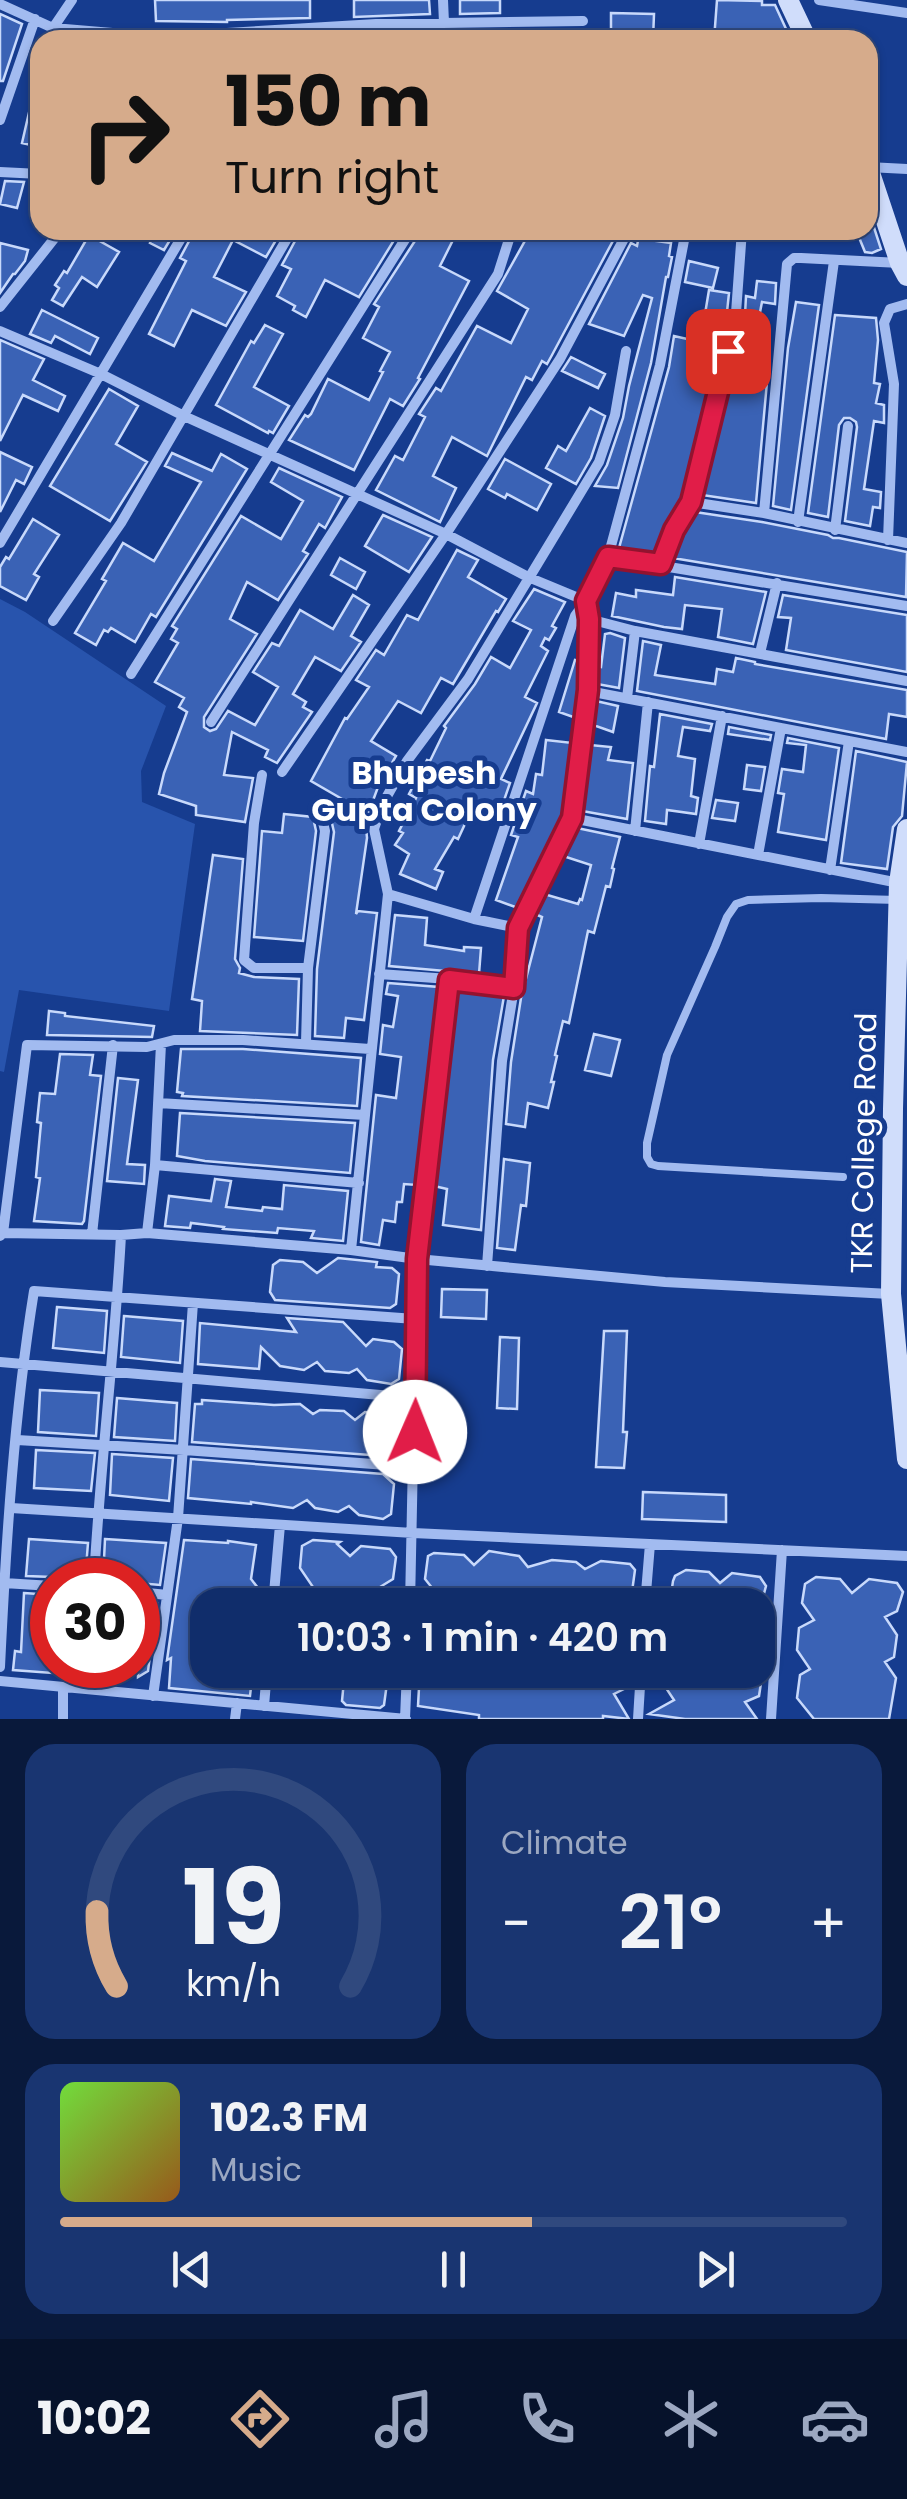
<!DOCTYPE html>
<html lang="en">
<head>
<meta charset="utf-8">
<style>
  :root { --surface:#102d6b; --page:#193571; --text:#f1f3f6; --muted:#9ca8c1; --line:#30497e; --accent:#d6ab8b }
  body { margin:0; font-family:Poppins,sans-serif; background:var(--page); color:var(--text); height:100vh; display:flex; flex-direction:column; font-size:38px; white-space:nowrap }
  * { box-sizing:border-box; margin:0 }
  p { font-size:32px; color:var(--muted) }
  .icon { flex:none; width:55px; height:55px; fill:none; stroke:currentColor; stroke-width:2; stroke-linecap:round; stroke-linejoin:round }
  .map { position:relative; height:1719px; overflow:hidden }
  .side { display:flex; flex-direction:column; gap:25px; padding:25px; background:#09193b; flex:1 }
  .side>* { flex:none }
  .guide { position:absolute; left:30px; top:30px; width:848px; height:210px; border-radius:30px; box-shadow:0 2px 8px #0004,0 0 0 2px var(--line); background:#d6ab8b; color:#111; overflow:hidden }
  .speed { position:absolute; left:30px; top:1558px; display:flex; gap:20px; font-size:50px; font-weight:700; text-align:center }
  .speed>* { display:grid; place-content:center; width:130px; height:130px; border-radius:50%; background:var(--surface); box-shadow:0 2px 8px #0004,0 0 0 2px var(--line); line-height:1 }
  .speed .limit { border:15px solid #d22; background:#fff; color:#111 }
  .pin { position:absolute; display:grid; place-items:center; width:85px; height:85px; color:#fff; margin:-42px; border-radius:20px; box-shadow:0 5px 15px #0006 }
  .me { position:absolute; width:110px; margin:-55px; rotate:1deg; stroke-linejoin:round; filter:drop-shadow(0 0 8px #0008) }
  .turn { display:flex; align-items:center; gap:35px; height:210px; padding:0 30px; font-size:45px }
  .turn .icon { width:130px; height:130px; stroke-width:2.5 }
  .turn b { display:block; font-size:70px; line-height:85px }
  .big { font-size:75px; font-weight:600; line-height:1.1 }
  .side .tile { flex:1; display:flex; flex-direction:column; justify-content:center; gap:15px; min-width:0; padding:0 35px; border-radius:30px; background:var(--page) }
  .side .dial { align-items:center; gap:0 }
  .dial svg { height:260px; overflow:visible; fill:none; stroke:var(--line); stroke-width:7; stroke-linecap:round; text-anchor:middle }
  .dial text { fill:var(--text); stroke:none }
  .song { display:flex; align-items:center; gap:30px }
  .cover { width:120px; height:120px; border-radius:15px; background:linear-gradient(135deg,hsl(100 70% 55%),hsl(30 70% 35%)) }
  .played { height:10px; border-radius:5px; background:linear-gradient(90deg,var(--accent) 60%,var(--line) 60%) }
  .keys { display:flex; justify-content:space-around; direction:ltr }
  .heat { display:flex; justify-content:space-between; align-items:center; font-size:55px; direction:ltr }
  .side .tiles { flex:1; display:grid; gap:25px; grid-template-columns:1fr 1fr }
  .tile:last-child { grid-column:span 2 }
  .trip { position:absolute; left:190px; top:1588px; width:585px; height:100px; border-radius:30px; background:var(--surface); box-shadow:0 2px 8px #0004,0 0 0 2px var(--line); font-weight:600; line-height:100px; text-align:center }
  .tab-bar { display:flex; height:160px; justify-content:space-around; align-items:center; background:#06122b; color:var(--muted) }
  .tab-bar .icon { width:70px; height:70px }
  .tab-bar .selected { color:var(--accent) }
  .tab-bar b { font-size:45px; color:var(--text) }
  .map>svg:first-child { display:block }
  .green { fill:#2854ad }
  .building { fill:#3a62b5; stroke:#c8d9fb; stroke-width:2.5 }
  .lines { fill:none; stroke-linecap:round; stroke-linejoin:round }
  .lane { stroke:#a2bbf0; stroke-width:8 }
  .street { stroke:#a2bbf0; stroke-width:10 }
  .secondary { stroke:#d0ddfb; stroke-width:20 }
  .route-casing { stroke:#92132f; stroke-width:25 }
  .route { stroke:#e11d48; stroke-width:18 }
  .labels { text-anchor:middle; stroke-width:10; stroke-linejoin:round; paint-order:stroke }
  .street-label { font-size:30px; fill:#fff; stroke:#163c8f }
  .neighbourhood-label { font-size:32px; font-weight:bold; fill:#fff; stroke:#163c8f }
</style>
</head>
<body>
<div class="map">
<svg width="907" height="1719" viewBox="0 0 907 1719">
  <rect width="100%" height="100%" fill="#163c8f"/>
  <path class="green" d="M0,599L25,612L166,706L141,771L142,802L195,824L169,1011L19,990L4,1072L0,1071Z"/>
  <path class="building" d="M155,0H310V18L227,20V22L156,21Z
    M354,0H429L430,14L354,17Z
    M460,0H500V13L460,14Z
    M717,0L762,1V5H775L787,31V40H714Z
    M611,13L654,14L653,40H611Z
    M0,14L22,24L3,81H0Z
    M500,31V40H460V32Z
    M430,32V40H354V34Z
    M34,91L40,92V147L22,143Z
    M5,181L24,182L17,208L0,204Z
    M868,209L881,249L872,253L865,252L856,230H868Z
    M156,230H176L164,250L150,243Z
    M195,230H282L266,257L233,240L214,277L246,292L226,326L192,310L174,346L149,334L186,261L180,258Z
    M301,230H383L396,237L359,297L325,280L306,317L293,310L295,306L277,296L291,269L282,265Z
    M422,230H458L440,266L469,281L418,378L420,379L403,406L390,399L354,470L289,440L305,415L308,417L311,414L328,379L369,400L383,372L380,371L390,352L363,338L379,307L374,304Z
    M531,230H600L615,237L552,355L547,364L542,361L532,380L526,377L487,456L452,437L433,476L456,488L440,522L376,490L395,456L403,460L425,417L419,414L436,388L441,391L477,326L511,343L528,309L497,291Z
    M640,230H658L656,241L671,243L669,256L672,257L668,277H666L651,363L618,488L595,486L607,465L623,418L629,386L652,298L643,295L624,336L589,324L631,243L637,246Z
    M89,235L119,252L97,287L82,277L63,306L52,300L59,288L55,285L64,271L67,273Z
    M0,243L28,250L25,261L15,274H13L0,293Z
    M689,261L718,268L713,288L685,282Z
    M757,281L776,283L775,304L762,302L753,348L737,346L745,315L746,296L755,298Z
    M709,290L729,293L727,312L683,499L665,527L655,554L619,548L669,367L674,336L696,341L698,325L703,326Z
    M796,302L819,305L791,510L773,506L788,348Z
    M42,310L98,338L90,354L55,336L51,343L30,334Z
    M835,315L876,318L878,340L874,383L880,384L876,403L884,405V423L874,421L864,489L881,492L880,508L873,507L870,526L845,521L857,427L856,422L850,418H844L839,425L828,517L808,513Z
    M265,325L283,334L254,387L289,406L273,433L269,431L268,433L216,405L251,341L254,343Z
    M0,340L44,359L33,380L65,396L58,411L23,395L0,441Z
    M571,357L605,374L598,388L562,371Z
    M748,357L769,360L756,503L702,495L727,388L743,391Z
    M109,389L138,406L116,444L147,462L110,521L50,486Z
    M590,408L605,416L591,458L576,484L546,468L558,446L566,451Z
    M0,452L32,467L24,484L16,480L0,512Z
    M172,453L212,471L221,454L247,469L156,617L151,614L135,642L111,628L108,632L104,630L96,645L75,633L106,581L102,579L123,543L154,561L201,482L165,466Z
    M505,459L551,484L537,510L507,494L505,498L488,489Z
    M279,468L342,497L325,528L319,524L303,551L308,554L278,600L247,582L230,619L257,634L204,717V727L210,731L216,729L228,711L255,725L278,687L253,672L272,643L279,646L300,610L333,629L353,595L369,605L351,636L361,642L341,671L315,657L293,694L306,702L303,707L312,712L277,763L265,757L268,750L232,732L224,775L253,778L245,822L196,815V806L159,794L164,773L187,712L179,707L184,698L155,682L178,643L171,639L177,629L172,626L241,516L281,539L303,501L271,482Z
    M695,512L762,522L828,535L833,538H839L907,552L906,597L673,558L681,535Z
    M383,515L432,537L409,572L365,546Z
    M33,519L59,535L34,574L39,577L26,600L0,586V567L6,557L9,559Z
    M457,550L478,560L468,577L506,599L498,612L496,611L453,684L441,678L421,713L398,701L371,741L396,756L378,787L368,814L311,781L345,718L347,719L369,687L356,680L376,650L384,655L407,615L418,620Z
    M340,558L365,572L356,589L331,575Z
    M675,577L766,592L753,644L718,637L722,609L685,605L682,629L664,627L612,616L616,593L636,597V590L673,595Z
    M534,589L565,602L552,626L556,628L549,640L545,638L541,646L548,651L525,697L537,703L501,779L510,783L500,812L480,802L475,813L471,811L458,839L454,837L435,869L443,872L436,889L400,874L409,854L395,845L403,833L399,831L416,798L409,794L427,760L430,761L446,728L444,726L475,684L491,657L510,668L531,630L513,621Z
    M783,595L907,615V672L786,650L791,618L778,617Z
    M610,633L625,638L619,688L597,684V666L601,667L605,634Z
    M643,641L661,645L655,675L715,684L717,669L733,672L736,658L755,662V664L907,690V717L889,714L886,739L637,691Z
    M575,660L580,661L576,718L559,712Z
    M596,701L618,706L613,732L593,725Z
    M660,714L712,724L710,731L683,727L678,756L695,759L691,796L698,798L696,814L667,810L666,824L645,821L650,766L654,767Z
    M729,727L771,735L770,740L728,734Z
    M788,738L839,748L826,840L778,832L784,794L778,793L782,769L803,772L806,745L787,743Z
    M546,740L573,743L564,815L518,908L496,900L518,837L511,835L526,791L533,794L536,774L542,775Z
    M590,745L611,747L608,760L633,763L627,819L582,811Z
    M856,751L907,762L902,816L893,827L887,869L841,863Z
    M747,765L765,767L761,791L744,789Z
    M716,800L738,803L735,821L712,818Z
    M284,814L313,817L316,831L303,941L254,937L262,831L282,833Z
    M331,819L364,824L363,827H366L367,838L356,914L358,911L377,913L364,1020L346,1018L344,1038L315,1036L317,969L334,832Z
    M577,828L620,837L612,868L614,869L610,887L606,886L594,933L588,931L569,1023L563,1021L555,1055L557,1056L551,1082H554L548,1108L528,1103L525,1127L506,1124L511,1062L521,998L542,917L535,914L544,894L578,904L580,899L582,900L591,865L563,856Z
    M213,855L243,859L235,959L240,968L239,973L254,977L299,979L297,1035L200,1031L202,1001L192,999Z
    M395,915L427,918L425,945L464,951V947L481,948L479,974L389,966Z
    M388,983L439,987L417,1185L404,1184L402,1202H397L395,1222L383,1220L379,1245L361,1242L376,1095L396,1098L401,1057L380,1054L383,1025L393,1027L398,996L386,994Z
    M457,989L504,996L493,1060L481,1230L443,1225L447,1189L434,1186Z
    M49,1011L65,1013V1016L154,1026L152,1037L47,1035Z
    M594,1034L620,1040L611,1076L585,1070Z
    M181,1049H243L361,1058L357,1106L182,1096L183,1093L177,1092Z
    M60,1054L93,1055L90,1075L101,1076L84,1221L82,1224L34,1221L40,1178L36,1177L41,1123L37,1122L40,1093L55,1094Z
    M118,1078L138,1080L127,1164L145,1165L144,1184L107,1181Z
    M180,1113L355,1123L350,1173L205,1161L177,1156Z
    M504,1159L530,1163L526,1206L521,1205L515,1250L497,1248Z
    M215,1179L231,1181L226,1207L262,1211L263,1207L282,1209L284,1185L348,1191L343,1241L311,1238L314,1231L278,1228L277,1233L223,1229L224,1227L191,1223L190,1228L165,1226L169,1196L211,1201Z
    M338,1258L377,1262L376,1267L392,1268L399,1274L396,1304L390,1308L275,1300L270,1292L273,1265L280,1260L303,1262L317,1273Z
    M442,1289L487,1290L486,1319L441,1317Z
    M57,1307L107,1311L104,1353L53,1348Z
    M124,1316L183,1321L180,1363L121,1357Z
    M287,1318L343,1322L366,1346L373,1339L394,1342L402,1349L399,1379L391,1384L367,1380L357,1369L349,1373L325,1371L317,1362L304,1370L280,1366L261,1347L259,1369L198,1364L200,1323L296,1332Z
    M604,1331H627L623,1432H627L624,1468L596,1467Z
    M500,1337L519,1338L517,1409L497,1408Z
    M40,1390L99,1393L96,1436L38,1432Z
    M117,1398L177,1403L175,1441L114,1437Z
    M202,1400L274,1405L300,1404L313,1414L320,1410L344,1411L355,1420L365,1412L389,1413L396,1419L393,1449L384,1456L192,1442L195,1404H202Z
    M36,1450L95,1453L91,1491L34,1488Z
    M112,1454L173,1458L169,1501L110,1495Z
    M191,1459L383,1474L394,1484L391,1514L383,1519L359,1515L349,1506L338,1512L315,1508L307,1500L293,1508L251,1502V1504L188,1498Z
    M643,1492L726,1495V1522L642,1519Z
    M29,1539L88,1543L85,1580H58L53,1577L26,1576Z
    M105,1539L166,1543L160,1585L138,1583V1580H103Z
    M184,1540L228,1543V1541L256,1545L251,1579L265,1597L264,1605L241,1602V1605H208V1670H253L250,1696L169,1688L171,1658L167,1660Z
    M313,1540L340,1542L337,1544L350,1556L361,1546L390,1549L396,1557L393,1579L380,1587L394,1605H314L286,1603L313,1587L300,1568L302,1546Z
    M489,1551L519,1556L528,1567L552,1560L576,1562L585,1569L601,1561L630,1564L635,1570L632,1592L621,1598L559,1592L572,1605H431L433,1589L425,1579L428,1556L434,1553L464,1555L474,1565Z
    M686,1570L709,1572L720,1583L732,1573L760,1577L766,1586L761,1605H724L716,1597L707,1605L677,1604L671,1595L673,1581L675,1576Z
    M816,1577L840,1579L852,1593L869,1579L897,1583L903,1592L897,1611L885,1617L897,1635L894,1657L885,1662L896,1678L889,1719H814L797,1698L800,1675L810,1669L797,1650L799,1628L814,1620L802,1603L805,1584Z
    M24,1593L52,1595V1614H43L40,1654L52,1655V1673L13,1670L15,1651L21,1652Z
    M138,1601L157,1603L148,1671L138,1677Z
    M345,1670H377L387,1683L384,1705L380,1708L346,1705L342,1701Z
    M420,1670H629L626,1688L614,1694L629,1719L603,1716V1719H479V1715L418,1706Z
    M667,1670H763L759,1696L745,1702L757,1719H685L649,1714L674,1700L666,1688Z"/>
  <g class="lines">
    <path class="lane" d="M843,1177L658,1166L651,1164L647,1157V1143L667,1055L715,947L727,917L736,904L748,900L821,898L898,900"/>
    <path class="street" d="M443,0L444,23
      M819,0L907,13
      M0,4L53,28L160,37L376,24L583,21
      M53,28L72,0
      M0,120L35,19
      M868,167L907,169
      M0,172L40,174
      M0,307L61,230
      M0,331L101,374L184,416L446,534L528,577L586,601L589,619L635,631L907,681
      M691,502L764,513L907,543
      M764,513L787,264L794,258H801L900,263
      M798,522L834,261
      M835,530L848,426
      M888,540L894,384L884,323L890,309L907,304
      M0,543L186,230
      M608,557L907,606
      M661,564L673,531L691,502L736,313L742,230
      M53,621L121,523L292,230
      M760,653L777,583
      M131,674L411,230
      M588,691L907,752
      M627,698L635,631
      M211,722L498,274L512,230
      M282,772L446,534L560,359L626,235V230
      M262,775L254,823L244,960L254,968H308
      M572,818L899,883
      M635,831L648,702
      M699,844L722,716
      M758,855L781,728
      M830,870L849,741
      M388,894L474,919L518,928
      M474,919L575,616L586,601L608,557L660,365L686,230
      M379,974L449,979L514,988
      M306,1043L308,968L325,831L322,818
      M158,1103L365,1115
      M155,1165L359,1183
      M3,1233L27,1045L147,1047L174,1040H243L370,1049
      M147,1233L155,1165L161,1044
      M92,1234L113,1045
      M0,1236L3,1233L121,1235L147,1233L351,1250L417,1259L665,1282L890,1294
      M351,1250L388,894L374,829L382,805L407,761L468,679L599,462L615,415L626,351
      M487,1266L502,1061L514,988L518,928L572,818L588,691L589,619
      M0,1362L415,1398
      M17,1440L184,1450L414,1467
      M11,1508L413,1533L907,1556
      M94,1580C100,1465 115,1350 121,1235
      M4,1583L52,1586
      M138,1592L167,1595
      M273,1605L280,1525
      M410,1605L417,1259L449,979
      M645,1605L650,1544
      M0,1667C6,1541 14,1415 34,1291L415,1319
      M0,1681L406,1719
      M63,1687V1719
      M87,1689L89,1665
      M153,1696L178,1518L193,1303
      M264,1706L267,1670
      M235,1719L237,1703
      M405,1719L407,1670
      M638,1719L641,1670
      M771,1719L782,1550"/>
    <path class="secondary" d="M788,0L807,40
      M868,167L900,263L907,276
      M907,829L899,883L893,1109L891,1294L907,1459"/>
  </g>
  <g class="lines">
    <defs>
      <path id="route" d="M415,1432L417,1259L449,980L514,988L518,928L572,818L588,690L589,619L586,601L608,557L661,564L674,530L691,502L728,351"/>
    </defs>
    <use href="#route" class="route-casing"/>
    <use href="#route" class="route"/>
  </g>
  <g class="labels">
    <g class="street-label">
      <text transform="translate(864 1143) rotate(-89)" y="10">TKR College Road</text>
    </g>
    <g class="neighbourhood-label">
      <text x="424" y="784">Bhupesh<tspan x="424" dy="37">Gupta Colony</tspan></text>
    </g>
  </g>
</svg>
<div class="speed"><div class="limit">30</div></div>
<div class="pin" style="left:728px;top:351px;background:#d93025"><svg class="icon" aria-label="arrive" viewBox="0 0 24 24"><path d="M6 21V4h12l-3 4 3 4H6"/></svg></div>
<svg class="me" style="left:415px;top:1432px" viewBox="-20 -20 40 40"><circle r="19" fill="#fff"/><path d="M0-13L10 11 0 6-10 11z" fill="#e11d48"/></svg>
<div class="trip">10:03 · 1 min · 420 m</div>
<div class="guide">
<div class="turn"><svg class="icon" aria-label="right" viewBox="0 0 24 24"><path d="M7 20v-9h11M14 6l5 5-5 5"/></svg><div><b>150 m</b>Turn right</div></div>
</div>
</div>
<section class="side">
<div class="tiles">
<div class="tile dial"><svg viewBox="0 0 100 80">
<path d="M14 69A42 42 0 1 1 86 69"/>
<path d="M14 69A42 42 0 0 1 8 46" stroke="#d6ab8b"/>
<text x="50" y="56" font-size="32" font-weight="700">19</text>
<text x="50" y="72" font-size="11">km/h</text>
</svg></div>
<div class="tile"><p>Climate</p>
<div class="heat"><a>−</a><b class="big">21°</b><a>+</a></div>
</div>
<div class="tile">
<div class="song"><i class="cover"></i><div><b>102.3 FM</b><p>Music</p></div></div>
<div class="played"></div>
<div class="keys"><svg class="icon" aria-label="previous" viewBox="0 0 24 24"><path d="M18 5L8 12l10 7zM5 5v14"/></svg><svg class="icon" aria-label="pause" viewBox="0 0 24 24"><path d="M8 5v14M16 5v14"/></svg><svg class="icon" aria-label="next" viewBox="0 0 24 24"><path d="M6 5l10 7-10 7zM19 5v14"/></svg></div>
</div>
</div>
</section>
<nav class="tab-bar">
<b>10:02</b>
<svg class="icon selected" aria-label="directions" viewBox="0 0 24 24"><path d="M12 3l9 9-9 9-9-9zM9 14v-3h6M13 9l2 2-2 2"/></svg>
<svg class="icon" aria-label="music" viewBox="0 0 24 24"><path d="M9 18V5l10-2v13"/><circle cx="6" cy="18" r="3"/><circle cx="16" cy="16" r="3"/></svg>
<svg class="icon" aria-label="phone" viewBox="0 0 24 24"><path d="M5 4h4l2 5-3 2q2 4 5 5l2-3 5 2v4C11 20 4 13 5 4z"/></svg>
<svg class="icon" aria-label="climate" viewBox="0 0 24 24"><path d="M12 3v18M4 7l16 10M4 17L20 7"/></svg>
<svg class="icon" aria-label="car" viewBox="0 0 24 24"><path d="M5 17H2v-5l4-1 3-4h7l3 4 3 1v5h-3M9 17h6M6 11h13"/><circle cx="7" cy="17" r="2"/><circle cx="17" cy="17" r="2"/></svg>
</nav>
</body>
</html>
